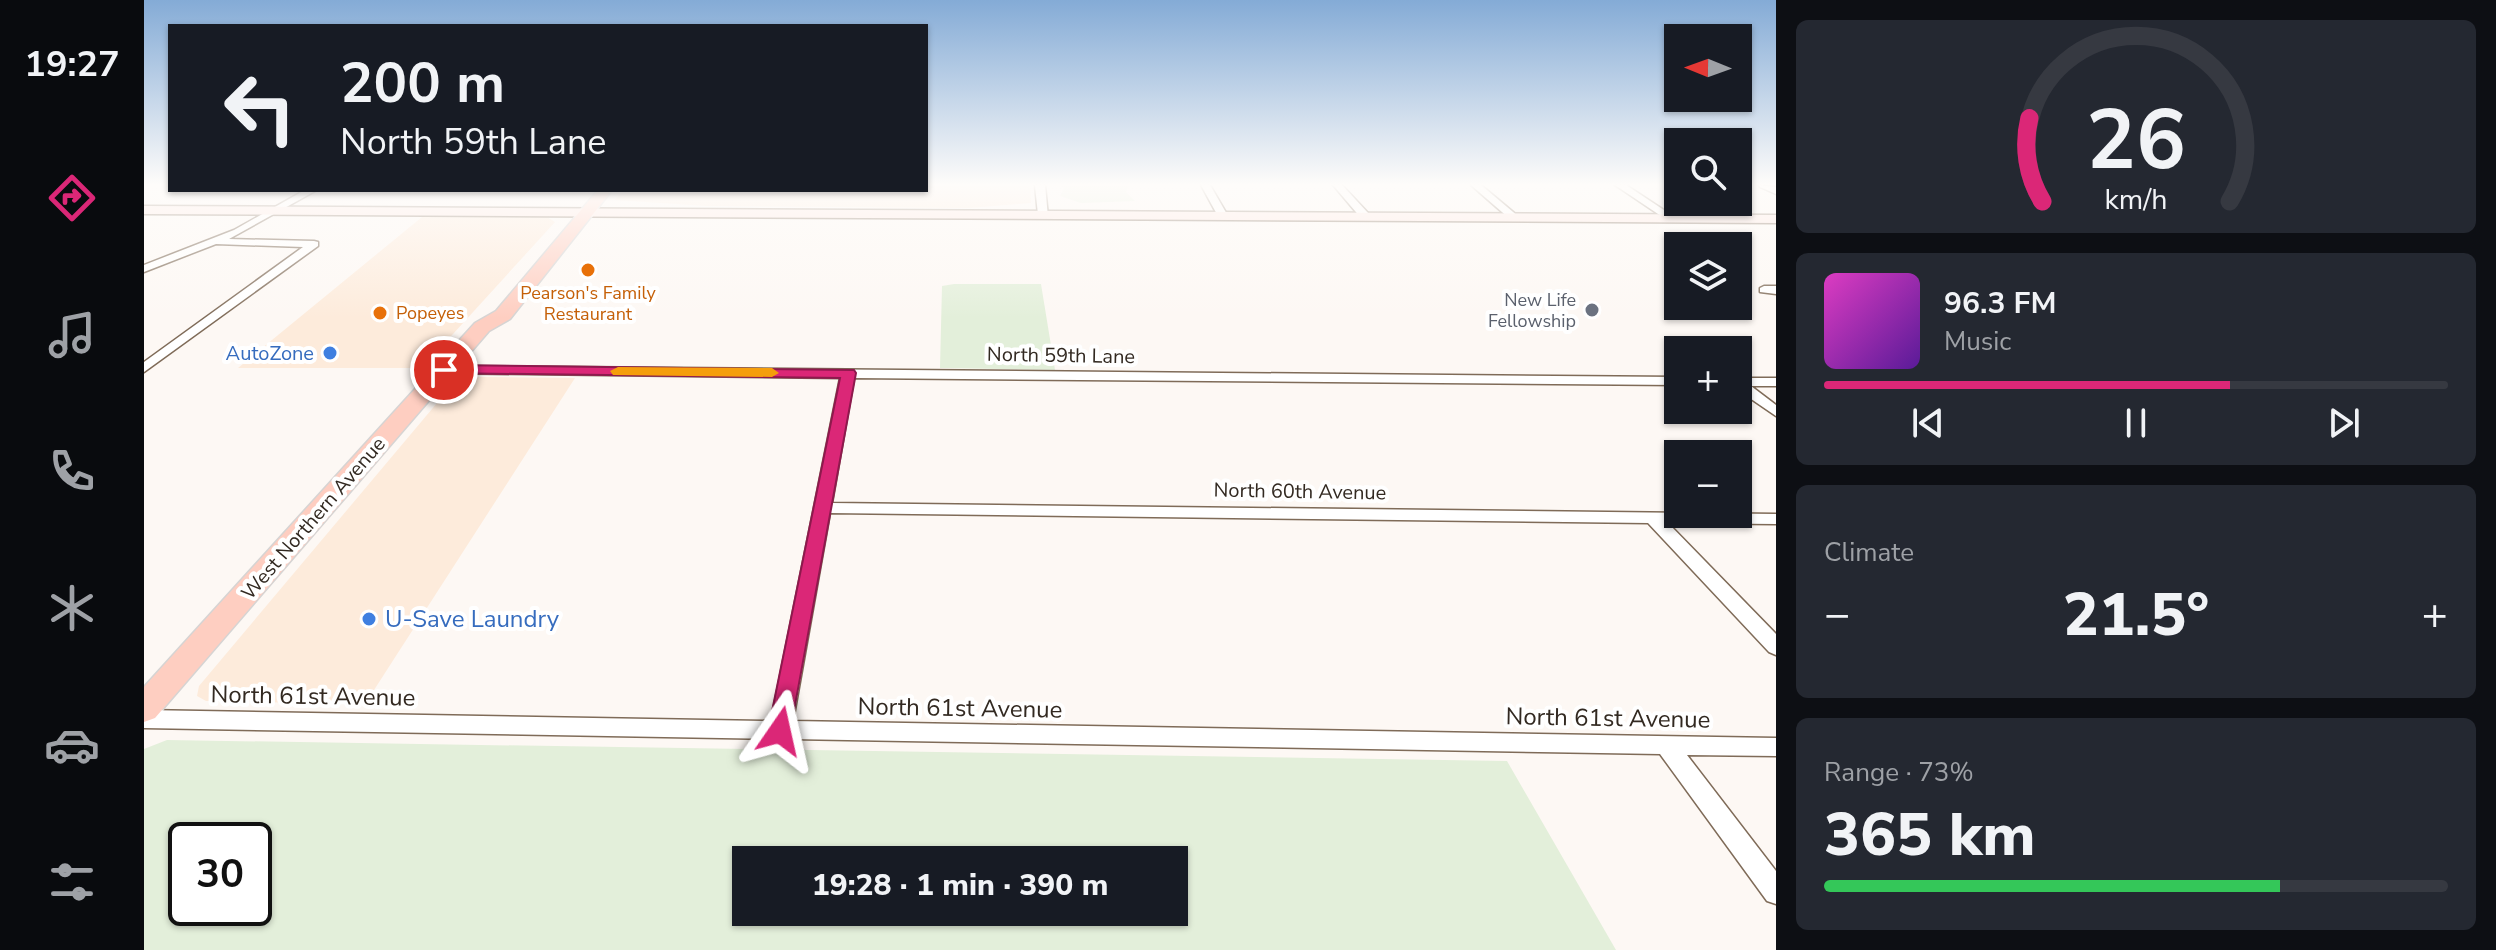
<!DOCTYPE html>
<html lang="en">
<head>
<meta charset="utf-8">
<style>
  :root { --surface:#171b24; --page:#242831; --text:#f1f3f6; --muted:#9ea1a6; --line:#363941; --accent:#db2777 }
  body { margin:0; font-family:"Nunito Sans",sans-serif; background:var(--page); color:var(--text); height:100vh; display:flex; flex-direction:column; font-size:30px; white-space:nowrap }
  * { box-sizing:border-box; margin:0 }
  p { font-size:26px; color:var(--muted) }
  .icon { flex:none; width:44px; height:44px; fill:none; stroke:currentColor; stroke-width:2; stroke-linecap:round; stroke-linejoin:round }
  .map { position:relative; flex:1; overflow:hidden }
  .sheet { display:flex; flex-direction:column; gap:20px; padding:20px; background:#0d0f14; width:720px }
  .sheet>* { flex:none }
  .hud { position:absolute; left:24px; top:24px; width:760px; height:168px; border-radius:0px; box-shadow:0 2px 6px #0004; background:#171b24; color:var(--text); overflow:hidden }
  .needle { width:52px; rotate:271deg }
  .buttons { position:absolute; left:1520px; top:24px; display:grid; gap:16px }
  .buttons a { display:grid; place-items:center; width:88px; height:88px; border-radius:0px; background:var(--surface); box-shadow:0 2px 6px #0004; font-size:40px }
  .speed { position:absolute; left:24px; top:822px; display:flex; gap:16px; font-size:40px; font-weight:700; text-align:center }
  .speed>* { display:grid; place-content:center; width:104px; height:104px; border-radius:50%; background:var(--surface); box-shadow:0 2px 6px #0004; line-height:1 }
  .speed .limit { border:4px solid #111; border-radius:12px; background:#fff; color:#111 }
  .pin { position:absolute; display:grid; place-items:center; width:68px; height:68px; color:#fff; margin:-34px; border:4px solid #fff; border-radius:50%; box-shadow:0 2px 8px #0007 }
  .me { position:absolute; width:88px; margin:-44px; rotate:11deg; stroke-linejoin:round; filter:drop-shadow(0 0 6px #0008) }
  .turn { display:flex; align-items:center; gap:28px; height:168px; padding:0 40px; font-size:36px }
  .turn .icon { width:104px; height:104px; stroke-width:2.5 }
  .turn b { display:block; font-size:56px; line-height:68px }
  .big { font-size:60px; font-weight:800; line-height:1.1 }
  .sheet .card { flex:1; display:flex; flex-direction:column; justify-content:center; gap:12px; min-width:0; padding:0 28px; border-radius:12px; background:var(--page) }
  .sheet .dial { align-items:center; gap:0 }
  .dial svg { height:208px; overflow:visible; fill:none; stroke:var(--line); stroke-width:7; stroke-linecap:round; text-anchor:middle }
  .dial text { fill:var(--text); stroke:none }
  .song { display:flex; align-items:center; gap:24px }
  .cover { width:96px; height:96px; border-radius:12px; background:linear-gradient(135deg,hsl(310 70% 55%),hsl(270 70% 35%)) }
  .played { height:8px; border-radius:4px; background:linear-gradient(90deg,var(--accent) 65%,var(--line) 65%) }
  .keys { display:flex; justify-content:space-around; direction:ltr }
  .heat { display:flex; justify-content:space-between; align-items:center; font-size:44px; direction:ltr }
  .charge { height:12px; border-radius:6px; background:linear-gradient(90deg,#34c759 73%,var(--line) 0) }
  .trip { position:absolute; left:588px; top:846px; width:456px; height:80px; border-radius:0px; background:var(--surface); box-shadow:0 2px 6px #0004; font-weight:800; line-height:80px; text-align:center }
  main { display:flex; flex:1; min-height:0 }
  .menu { display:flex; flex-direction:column; width:144px; justify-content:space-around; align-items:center; background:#090b0e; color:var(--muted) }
  .menu .icon { width:56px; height:56px }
  .menu .selected { color:var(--accent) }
  .menu b { font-size:36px; color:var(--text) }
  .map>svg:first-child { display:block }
  .built { fill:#fdebdb }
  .green { fill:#e3efda; fill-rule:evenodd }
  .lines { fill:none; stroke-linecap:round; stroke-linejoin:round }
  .minor-casing { stroke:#7f6b58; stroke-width:3 }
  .tertiary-casing { stroke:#7f6b58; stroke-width:3 }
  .secondary-casing { stroke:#7f6b58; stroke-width:3 }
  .primary-casing { stroke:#d6d4d3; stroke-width:3 }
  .minor { fill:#fff; fill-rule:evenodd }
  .tertiary { fill:#fff; fill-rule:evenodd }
  .secondary { fill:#fee6e0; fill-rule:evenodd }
  .primary { fill:#fecec1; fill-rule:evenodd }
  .route { fill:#db2777; stroke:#8e194d; stroke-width:2 }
  .slow { fill:#f59e0b }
  .food-dot { fill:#e8710a; stroke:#fff; stroke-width:3 }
  .worship-dot { fill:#6b7280; stroke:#fff; stroke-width:3 }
  .shop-dot { fill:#3f7fe0; stroke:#fff; stroke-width:3 }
  .labels { text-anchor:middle; stroke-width:8; stroke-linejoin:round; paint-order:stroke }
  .far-food-label { font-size:18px; fill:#c56008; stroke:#fff }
  .far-worship-label { font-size:18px; fill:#5b616d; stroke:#fff; text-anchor:end }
  .shop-label { font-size:20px; fill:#366cbe; stroke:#fff; text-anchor:end }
  .street-label { font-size:20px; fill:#322921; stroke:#fff }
  .near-shop-label { font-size:24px; fill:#366cbe; stroke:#fff; text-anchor:start }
  .near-street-label { font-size:24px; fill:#322921; stroke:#fff }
</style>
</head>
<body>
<main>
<nav class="menu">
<b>19:27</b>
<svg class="icon selected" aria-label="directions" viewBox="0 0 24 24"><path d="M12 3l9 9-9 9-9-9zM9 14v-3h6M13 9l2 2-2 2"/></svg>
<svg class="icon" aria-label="music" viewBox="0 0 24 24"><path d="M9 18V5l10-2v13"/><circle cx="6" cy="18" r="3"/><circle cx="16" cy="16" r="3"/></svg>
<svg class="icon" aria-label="phone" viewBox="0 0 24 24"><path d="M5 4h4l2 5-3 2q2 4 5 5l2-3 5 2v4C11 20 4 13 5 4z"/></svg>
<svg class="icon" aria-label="climate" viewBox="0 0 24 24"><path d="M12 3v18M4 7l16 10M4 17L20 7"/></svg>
<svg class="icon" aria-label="car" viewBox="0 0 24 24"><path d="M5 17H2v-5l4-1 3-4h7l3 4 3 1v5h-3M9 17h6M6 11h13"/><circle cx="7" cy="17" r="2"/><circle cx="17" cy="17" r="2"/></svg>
<svg class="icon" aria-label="filters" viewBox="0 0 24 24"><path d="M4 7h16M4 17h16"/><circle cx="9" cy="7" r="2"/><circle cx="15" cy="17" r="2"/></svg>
</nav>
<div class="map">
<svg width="1632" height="950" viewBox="0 0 1632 950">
  <rect width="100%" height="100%" fill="#fdf8f4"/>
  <path class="built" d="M782,185H886L887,203L825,208L563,206L471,200L479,190H782Z
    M278,217H403L411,222L278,368H94Z
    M334,377L431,378L221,704L62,701L53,696L55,686L309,384Z"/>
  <path class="green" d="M917,185H985L982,192L991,201L937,203L916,196L920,188Z
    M810,284H897L911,370L796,368L798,286Z
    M23,740L1363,761L1472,950H0V749ZM42,840H110V908H42ZM602,860H1030V912H602Z"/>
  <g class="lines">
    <defs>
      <path id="minor" d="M1057,185H1066L1084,216L1083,218H1075Z
        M1189,185H1198L1225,214V218H1217Z
        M1327,185H1337L1375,217L1366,219Z
        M1471,185H1482L1532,218L1523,220Z
        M161,190H173L85,239L170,241L174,242V246L0,372V362L159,247L72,244L0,272V265L90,230Z
        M1620,286H1632V294L1616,292V288Z
        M300,366L1534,377V385L710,378L688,503L1632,514V524L1524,523L1632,634V655L1625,652L1504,523L686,513L649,721L1632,738V756L1543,755L1632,871V904L1623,901L1516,754L0,728V710L627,721L696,378L295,373V367Z
        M1594,378H1632V386H1607L1632,405V416L1594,390Z"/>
      <path id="tertiary" d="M891,185H901L904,217L894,215Z
        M1615,185L1632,187V194L1616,187Z"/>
      <path id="secondary" d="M0,206L1632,215V223L0,214Z"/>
      <path id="primary" d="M454,190H468L366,319L345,331L11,718L0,722V687L331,323L352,311Z"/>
    </defs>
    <use href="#minor" class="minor-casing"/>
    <use href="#tertiary" class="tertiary-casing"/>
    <use href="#secondary" class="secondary-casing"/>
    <use href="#primary" class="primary-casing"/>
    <use href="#minor" class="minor"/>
    <use href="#tertiary" class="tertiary"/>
    <use href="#secondary" class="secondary"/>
    <use href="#primary" class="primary"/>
  </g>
  <linearGradient id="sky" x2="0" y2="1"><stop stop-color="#84abd6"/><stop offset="0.58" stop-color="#fefcfa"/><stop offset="1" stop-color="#fefcfa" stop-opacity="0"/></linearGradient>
  <rect width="1632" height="318" fill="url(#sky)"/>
  <path class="route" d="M300,365L710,370L712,373L645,738L636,741L627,738L624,731L696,378L295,373V366Z"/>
  <path class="slow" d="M474,367L628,368L635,373L628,377L469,375L466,371Z"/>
  <g class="food-dot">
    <circle cx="444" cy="270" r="8"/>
    <circle cx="236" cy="313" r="8"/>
  </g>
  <circle class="worship-dot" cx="1448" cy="310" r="8"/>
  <g class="shop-dot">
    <circle cx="186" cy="353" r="8"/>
    <circle cx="225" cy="619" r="8"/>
  </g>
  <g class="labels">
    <g class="far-food-label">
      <text x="444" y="299">Pearson's Family<tspan x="444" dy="21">Restaurant</tspan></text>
      <text x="252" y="319" text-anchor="start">Popeyes</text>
    </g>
    <g class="far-worship-label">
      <text x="1432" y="306">New Life<tspan x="1432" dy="21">Fellowship</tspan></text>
    </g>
    <g class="shop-label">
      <text x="170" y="360">AutoZone</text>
    </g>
    <g class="street-label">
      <text transform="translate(917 355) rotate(1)" y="7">North 59th Lane</text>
      <text transform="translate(1156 491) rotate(1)" y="7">North 60th Avenue</text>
      <text transform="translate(169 518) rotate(-49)" y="7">West Northern Avenue</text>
    </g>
    <g class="near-shop-label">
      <text x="241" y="627">U-Save Laundry</text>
    </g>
    <g class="near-street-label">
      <text transform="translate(169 696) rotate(1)" y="8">North 61st Avenue</text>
      <text transform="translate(816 708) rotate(1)" y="8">North 61st Avenue</text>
      <text transform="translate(1464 718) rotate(1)" y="8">North 61st Avenue</text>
    </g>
  </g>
</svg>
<div class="buttons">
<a><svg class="needle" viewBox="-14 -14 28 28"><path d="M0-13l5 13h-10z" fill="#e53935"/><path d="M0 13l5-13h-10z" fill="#9ea1a6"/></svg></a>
<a><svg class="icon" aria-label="search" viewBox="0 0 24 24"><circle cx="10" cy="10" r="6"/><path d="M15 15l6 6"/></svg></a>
<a><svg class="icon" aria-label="layers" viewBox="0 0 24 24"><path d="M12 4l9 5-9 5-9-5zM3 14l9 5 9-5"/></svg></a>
<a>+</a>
<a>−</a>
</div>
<div class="speed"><div class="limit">30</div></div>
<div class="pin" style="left:300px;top:370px;background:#d93025"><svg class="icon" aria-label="arrive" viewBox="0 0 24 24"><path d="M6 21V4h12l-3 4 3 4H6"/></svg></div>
<svg class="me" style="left:636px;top:731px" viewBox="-20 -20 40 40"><path d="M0-17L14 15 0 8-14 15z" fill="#db2777" stroke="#fff" stroke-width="4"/></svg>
<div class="trip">19:28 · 1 min · 390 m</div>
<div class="hud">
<div class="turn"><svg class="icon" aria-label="left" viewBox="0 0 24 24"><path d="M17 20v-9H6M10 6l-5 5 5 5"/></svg><div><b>200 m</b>North 59th Lane</div></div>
</div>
</div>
<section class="sheet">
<div class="card dial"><svg viewBox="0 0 100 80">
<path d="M14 69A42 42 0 1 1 86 69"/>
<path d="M14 69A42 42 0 0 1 9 37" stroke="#db2777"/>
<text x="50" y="56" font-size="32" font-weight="700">26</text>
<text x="50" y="72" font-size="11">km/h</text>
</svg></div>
<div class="card">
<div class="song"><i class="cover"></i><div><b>96.3 FM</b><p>Music</p></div></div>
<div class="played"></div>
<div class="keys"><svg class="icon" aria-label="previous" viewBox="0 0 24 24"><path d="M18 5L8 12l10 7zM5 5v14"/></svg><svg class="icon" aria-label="pause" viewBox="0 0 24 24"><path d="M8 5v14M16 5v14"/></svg><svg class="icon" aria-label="next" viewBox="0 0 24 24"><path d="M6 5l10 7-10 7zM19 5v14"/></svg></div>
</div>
<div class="card"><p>Climate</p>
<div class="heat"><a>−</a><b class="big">21.5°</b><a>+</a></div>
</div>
<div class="card"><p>Range · 73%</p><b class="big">365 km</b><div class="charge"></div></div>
</section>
</main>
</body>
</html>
